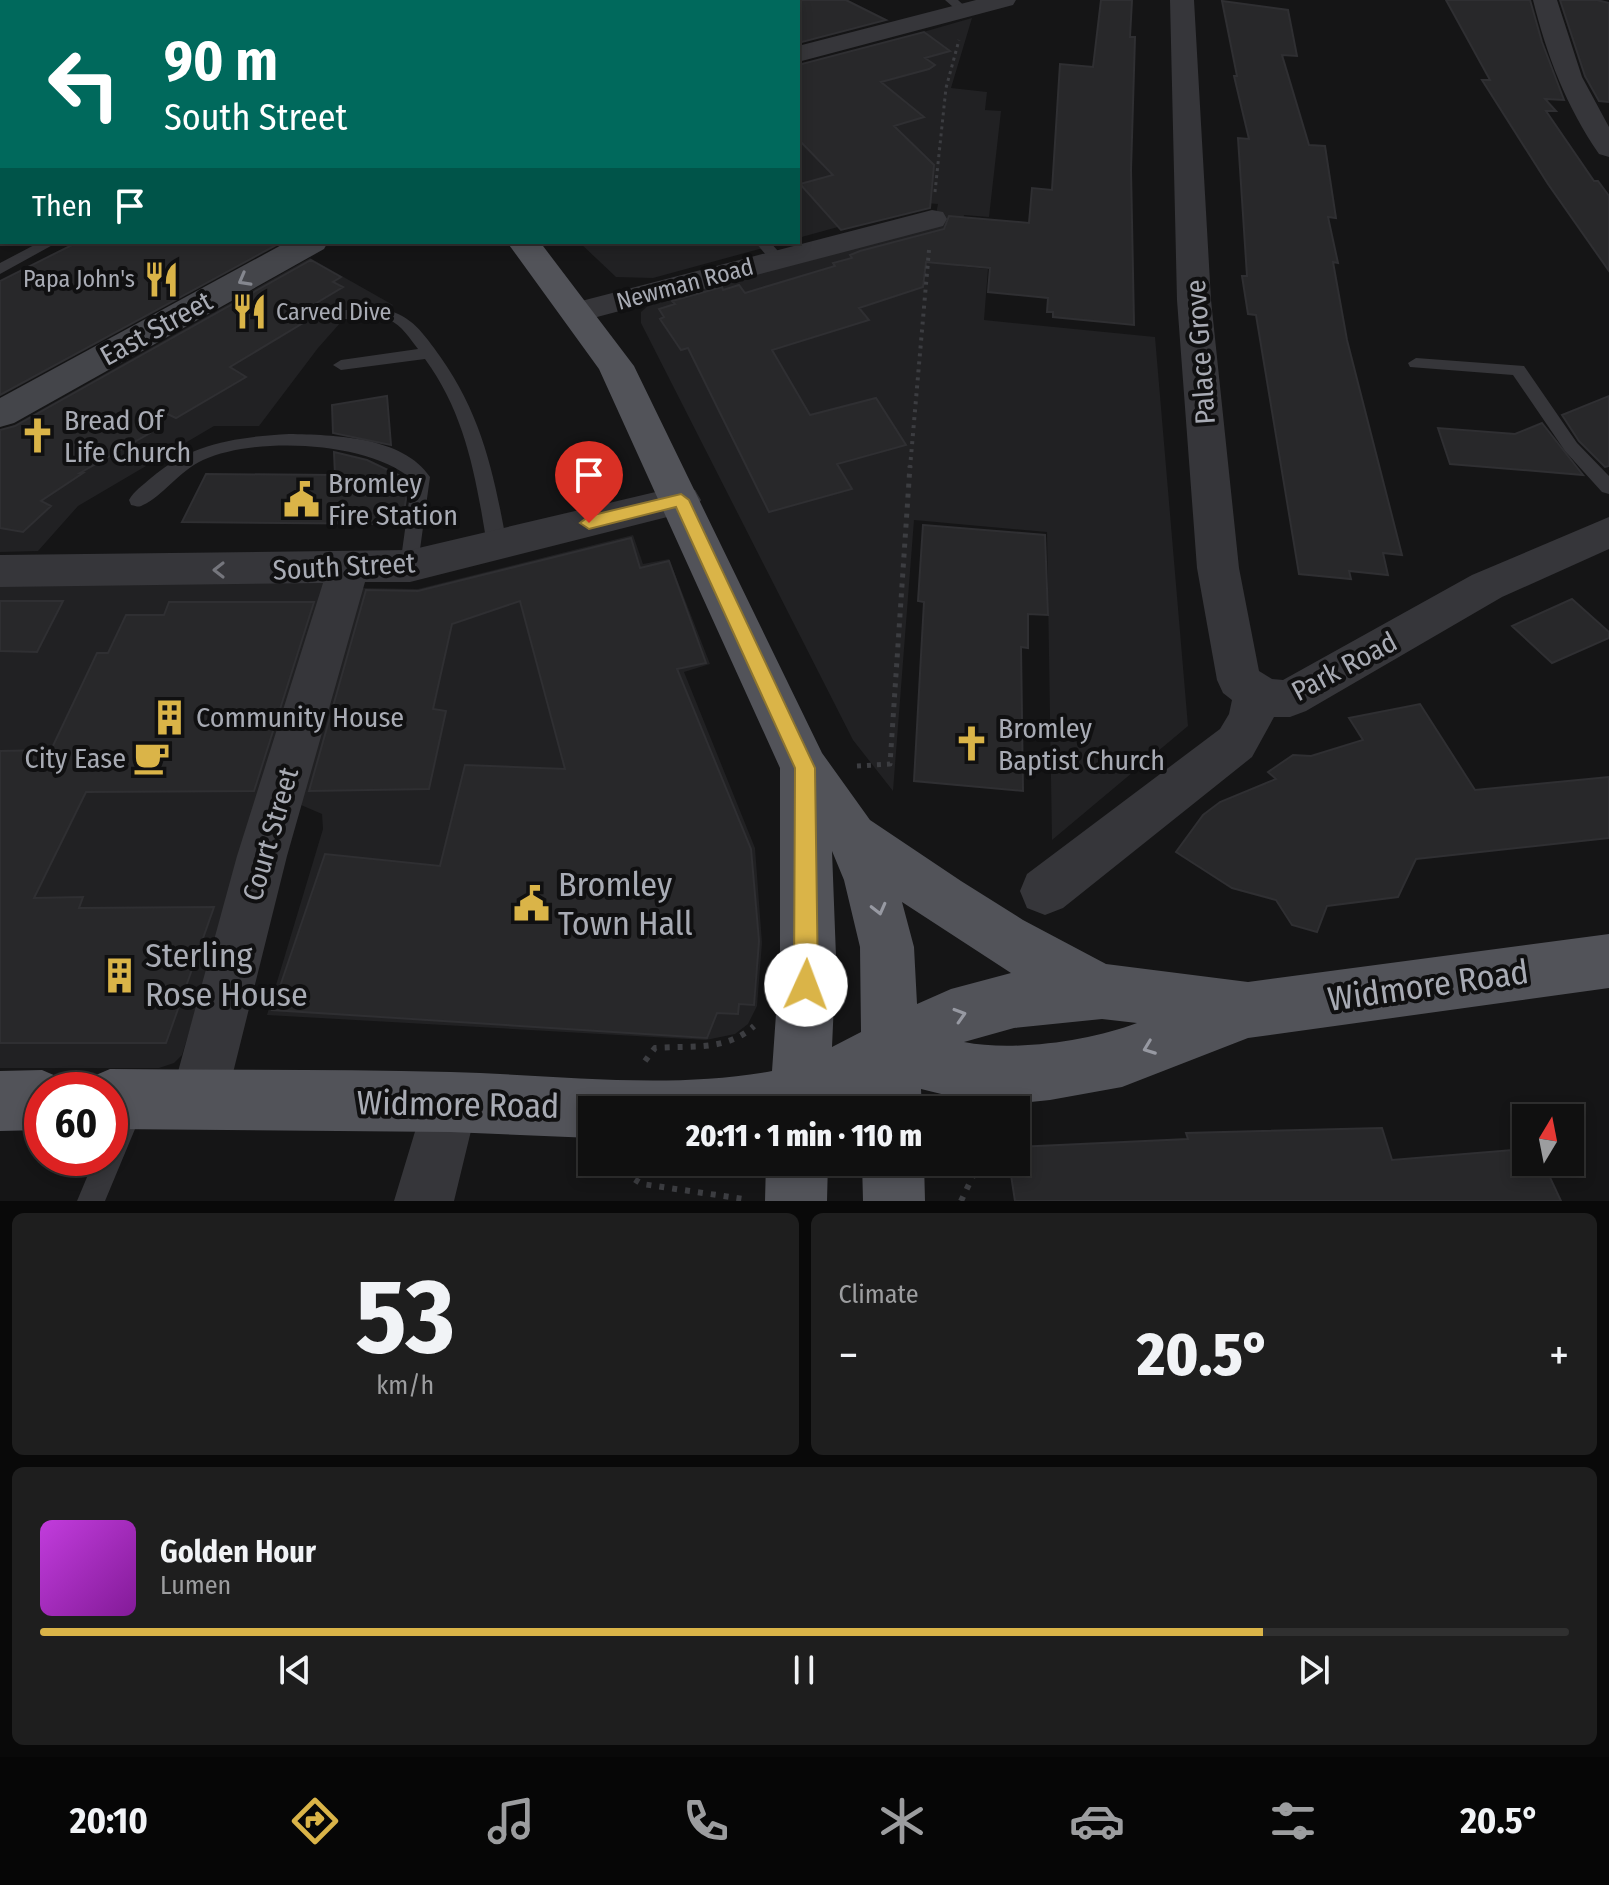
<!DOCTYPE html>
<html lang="en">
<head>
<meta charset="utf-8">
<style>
  :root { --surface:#101010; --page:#1e1e1e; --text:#f1f3f6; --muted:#9c9d9f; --line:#303030; --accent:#dab448 }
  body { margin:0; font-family:"Fira Sans Condensed",sans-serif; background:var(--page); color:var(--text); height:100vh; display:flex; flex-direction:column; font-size:30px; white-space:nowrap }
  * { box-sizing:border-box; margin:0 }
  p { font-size:26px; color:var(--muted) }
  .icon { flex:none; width:44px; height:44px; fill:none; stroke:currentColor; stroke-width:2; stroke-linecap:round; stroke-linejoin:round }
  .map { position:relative; height:1201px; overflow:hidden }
  .details { display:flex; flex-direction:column; gap:12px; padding:12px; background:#090909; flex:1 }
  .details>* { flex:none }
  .guide { position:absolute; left:0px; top:0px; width:800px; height:244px; box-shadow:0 4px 12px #0003,0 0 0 2px var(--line); background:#00695c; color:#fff; overflow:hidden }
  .needle { width:52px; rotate:10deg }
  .tools { position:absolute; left:1512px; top:1104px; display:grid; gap:16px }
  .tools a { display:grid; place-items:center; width:72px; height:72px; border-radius:0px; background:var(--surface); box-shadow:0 4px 12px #0003,0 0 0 2px var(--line); font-size:40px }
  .speed { position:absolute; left:24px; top:1072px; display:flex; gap:16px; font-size:40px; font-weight:700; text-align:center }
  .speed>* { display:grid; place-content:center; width:104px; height:104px; border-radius:50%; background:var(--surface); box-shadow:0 4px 12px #0003,0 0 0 2px var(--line); line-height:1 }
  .speed .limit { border:12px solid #d22; background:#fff; color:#111 }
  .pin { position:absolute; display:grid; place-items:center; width:68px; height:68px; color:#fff; margin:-82px -34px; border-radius:50% 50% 50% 0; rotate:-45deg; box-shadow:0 0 8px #0007 }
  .pin .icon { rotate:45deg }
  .me { position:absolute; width:88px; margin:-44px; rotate:2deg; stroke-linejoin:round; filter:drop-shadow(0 0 6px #0008) }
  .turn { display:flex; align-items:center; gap:28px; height:168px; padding:0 32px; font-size:36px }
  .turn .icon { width:104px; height:104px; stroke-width:2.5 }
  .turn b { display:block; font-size:56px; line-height:68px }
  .then { display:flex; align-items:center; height:76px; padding:0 32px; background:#0003; gap:16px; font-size:30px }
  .big { font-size:60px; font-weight:800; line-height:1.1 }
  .details .widget { flex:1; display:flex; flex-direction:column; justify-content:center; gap:12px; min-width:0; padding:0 28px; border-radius:12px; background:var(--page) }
  .details .dial { align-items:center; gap:0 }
  .dial b { font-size:104px; line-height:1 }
  .song { display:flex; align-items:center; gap:24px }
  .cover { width:96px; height:96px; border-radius:12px; background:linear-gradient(135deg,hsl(290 70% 55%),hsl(290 70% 35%)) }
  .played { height:8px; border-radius:4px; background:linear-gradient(90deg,var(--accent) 80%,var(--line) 80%) }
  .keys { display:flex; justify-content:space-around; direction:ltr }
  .heat { display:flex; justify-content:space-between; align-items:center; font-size:44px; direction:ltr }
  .details .tiles { flex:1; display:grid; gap:12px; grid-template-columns:1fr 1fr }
  .widget:last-child { grid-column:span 2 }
  .trip { position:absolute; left:578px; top:1096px; width:452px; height:80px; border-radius:0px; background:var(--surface); box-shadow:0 4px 12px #0003,0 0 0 2px var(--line); font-weight:800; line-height:80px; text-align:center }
  .menu { display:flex; height:128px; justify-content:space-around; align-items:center; background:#060606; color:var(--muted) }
  .menu .icon { width:56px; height:56px }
  .menu .selected { color:var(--accent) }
  .menu b { font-size:36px; color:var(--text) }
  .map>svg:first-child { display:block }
  .built { fill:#212123 }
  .building { fill:#28282a; stroke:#2f2f32; stroke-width:2 }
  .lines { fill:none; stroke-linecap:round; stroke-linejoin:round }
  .path-far3 { stroke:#3c3d41; stroke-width:3; stroke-dasharray:3 4; stroke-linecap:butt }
  .path-far2 { stroke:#3c3d41; stroke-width:4; stroke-dasharray:3 5; stroke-linecap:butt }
  .path-far1 { stroke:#3c3d41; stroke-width:5; stroke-dasharray:4 6; stroke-linecap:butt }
  .path { stroke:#3c3d41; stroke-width:6; stroke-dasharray:5 8; stroke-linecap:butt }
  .lane { fill:#36363a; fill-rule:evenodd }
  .street { fill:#36363a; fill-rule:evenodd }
  .secondary { fill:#44454a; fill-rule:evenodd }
  .primary { fill:#525359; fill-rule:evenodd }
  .rail-casing { stroke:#494a4f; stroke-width:6 }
  .rail { stroke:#101011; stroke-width:4; stroke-dasharray:12; stroke-linecap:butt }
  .oneway { stroke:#85878f }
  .oneway2 { stroke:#75767d }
  .oneway3 { stroke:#9799a2 }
  .route { fill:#dab448; stroke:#8e752f; stroke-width:2 }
  .labels { text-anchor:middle; stroke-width:8; stroke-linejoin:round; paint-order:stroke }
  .far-poi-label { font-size:24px; fill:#a8abb4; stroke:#101011; text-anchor:end }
  .far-street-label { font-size:24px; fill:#a8abb4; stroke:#101011 }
  .street-label { font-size:28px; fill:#a8abb4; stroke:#101011 }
  .poi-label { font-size:28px; fill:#a8abb4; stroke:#101011; text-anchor:start }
  .near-poi-label { font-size:34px; fill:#a8abb4; stroke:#101011; text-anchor:start }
  .near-street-label { font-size:34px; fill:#a8abb4; stroke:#101011 }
</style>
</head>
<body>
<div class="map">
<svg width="1609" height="1201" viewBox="0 0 1609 1201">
  <rect width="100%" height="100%" fill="#151516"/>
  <path class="built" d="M972,18L951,88L987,92L985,110L1001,111L989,217L964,215L958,266L988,269L984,320L1155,337L1188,726L1052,840L1047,532L914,520L893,791L853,740L641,323V312L652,302L934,225L938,204L925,203L798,238V68Z
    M579,242H785L653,278L616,277Z
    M310,258L393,305L389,309L349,313L318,348L259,426H214L78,506L38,551L0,552V433Z
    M633,535L643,564L669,559L710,664L684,672L755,848L762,943L757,1006L748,1024L735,1034L706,1040L267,1015L323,829L322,814L301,805L358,588L418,589Z
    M322,578L327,585L182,1055L174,1063L159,1068H0V586Z"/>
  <path class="building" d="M798,0H846L886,20L798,43Z
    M1101,0H1132L1130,37H1135L1131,170L1134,325L1053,317V312H1047L1048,298L988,292L990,268L926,262L923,287L859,308L869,320L772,350L810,415L876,398L906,445L837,464L852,489L769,512L688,348L681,350L660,319L664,317L659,309L675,304L672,301L722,287L723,290L739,285L745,293L835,266L833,263L852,258L850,255L860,251L944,229L949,216L1029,223L1032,188L1052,190L1060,64L1093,67Z
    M1446,0H1530L1542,42L1564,100L1545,99L1556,111H1546L1594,181H1598L1609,196V271L1548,184L1482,80H1490Z
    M1560,0H1597L1609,3V102L1599,101L1585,76Z
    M1222,1L1288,10L1297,56L1282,55L1309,145L1325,146L1336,218L1328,217L1338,263L1333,262L1347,340L1402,555L1383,553L1388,575L1349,571L1351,579L1299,574L1256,315L1248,314L1242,276H1247L1238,138L1249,139L1234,76H1237Z
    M924,32L950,51L925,58L935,65L929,69L881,82L924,117L894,126L934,165L930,208L841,230L800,184L833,175L798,139V65Z
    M78,242H279L280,243L0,395V281Z
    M311,260L341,277L333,282L343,287L298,314L308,320L230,367L246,377L176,418L161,411L150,433L80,473H83L41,501L51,506L23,532L0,528V430L15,426Z
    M387,396L391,445L333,433L332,405Z
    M1609,396V466L1605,467L1579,441L1562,415Z
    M1542,423L1583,475L1450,464L1438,428L1515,434Z
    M334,452L367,460L409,480L402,524L182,522L206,474L335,475Z
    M923,525L1045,535L1048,615L1028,614V648L1021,647L1023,791L914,781L924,602L918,601Z
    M631,538L640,568L669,561L706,663L677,669L751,849L759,941L754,1005L739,1004L738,1014L717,1013L707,1038L272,1010L325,854L440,866L465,765L565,769L520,601L452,624L433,709L446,711L429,789L309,791L366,590L418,591Z
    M1572,599L1609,632V638L1552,663L1512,626Z
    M0,601H63L37,652L0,651Z
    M169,602H314L254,791L86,792L34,898L83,897L79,908L214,907L166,1043H0V751L51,750L97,653H108L126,615H164Z
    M1420,704L1475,790L1609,777V838L1416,859L1398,897L1327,906L1317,932L1292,925L1276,900L1232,888L1176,852L1203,815L1220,802L1276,779L1268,772L1293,755L1311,756L1363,740L1349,718Z
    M1382,1128L1392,1160L1513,1150L1526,1158V1162H1532L1547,1171L1561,1201H1015L1009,1162H1016V1147L1188,1139L1186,1133Z"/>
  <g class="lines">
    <path class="path-far3" d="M935,192L946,88L959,40"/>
    <path class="path-far2" d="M910,468L929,250"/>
    <path class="path-far1" d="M857,766L890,764L910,466"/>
    <path class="path" d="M645,1061L655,1048C691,1045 725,1052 754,1026
      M629,1168L634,1179L642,1184L744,1199
      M961,1201L973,1176L985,1162"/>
    <path class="lane" d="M945,0H958L970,11L960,13Z
      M0,50L2,51V59L0,58Z
      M0,134H2L0,144Z
      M40,242H58L0,274V263Z
      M755,242H770L786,260L783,263H773Z
      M375,308C405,311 418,326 434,348C481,411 493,469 507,545L504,550H490L487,545C476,478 466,415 425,359L341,370L333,365L341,360L418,349C410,339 402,325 389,320C373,314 350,326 337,315L345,310Z
      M1416,358L1524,366L1577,443L1609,476V494L1602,492L1565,451L1513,375L1410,367L1408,363Z
      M289,434C333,435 403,436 430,477L417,571H403L400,566L412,479C367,441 256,436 203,460C179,471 163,496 143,505C138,508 137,506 131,505L129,500C134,491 143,485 151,478C191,443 237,437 289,434Z
      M131,1091L141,1095L145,1105L105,1201H77L95,1158H110V1122L121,1095Z"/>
    <path class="street" d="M245,0H273L244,2Z
      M353,0H379L380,2H354Z
      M416,0H446L415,2Z
      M585,0H612L584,2Z
      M976,0H1016L1013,5L798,62V46Z
      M1170,0H1194L1211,300L1239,568L1259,671L1272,679L1283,680L1472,575L1609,517V549L1502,597L1306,711L1290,717H1274L1252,757L1063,908L1045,915L1027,908L1020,891L1027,874L1220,729L1229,714L1232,700L1223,693L1217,680L1197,568L1177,300Z
      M1533,0H1557L1582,77L1609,127V157L1599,154C1566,106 1547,56 1533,0Z
      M0,152H2V170H0Z
      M932,210L943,212L947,219L943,226L578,322L566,319L561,312L566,305Z
      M681,486L695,490L701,500L695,510L410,582H365L287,856L226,1101L218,1121L198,1129L178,1121L170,1101L237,856L323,583L0,587V555L410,550Z
      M450,1074L470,1082L478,1102L454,1201H394L430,1082Z"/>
    <path class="secondary" d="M287,242H328L324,249L14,423L0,427V398Z"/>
    <path class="primary" d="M112,0H139L141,2H114Z
      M507,242H540L634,366L822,753L870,820L961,881L1023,920L1106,964L1248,982L1609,934V988L1248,1038L1122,1087L1050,1100L1003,1105L978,1103L921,1089L922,1110H862V1094L832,1110H592V1138L450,1132L110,1129V1090H84L89,1078L110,1069C223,1070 337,1069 451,1072C557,1075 667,1090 772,1071L780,957V768L599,369ZM832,851L844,880L860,947L861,1032L832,1047L836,957ZM902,902L1011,973L951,989L917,1004L914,947ZM1102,1019L1137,1023C1090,1041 1013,1052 964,1042L1014,1028Z
      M42,1070L63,1079L68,1090H42V1130L0,1131V1071Z
      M766,1162H828L827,1201H765Z
      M862,1162H924L925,1201H863Z"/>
    <defs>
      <path id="rail" d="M651,2L655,0
        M713,2L717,0"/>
    </defs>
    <use href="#rail" class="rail-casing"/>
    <use href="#rail" class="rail"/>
  </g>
  <defs><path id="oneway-chevron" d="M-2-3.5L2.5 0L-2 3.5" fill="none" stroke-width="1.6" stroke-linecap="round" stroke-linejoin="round" transform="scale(2)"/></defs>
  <use class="oneway" href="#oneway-chevron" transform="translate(244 280) rotate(151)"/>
  <use class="oneway2" href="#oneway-chevron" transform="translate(219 570) rotate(180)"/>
  <g class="oneway3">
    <use href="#oneway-chevron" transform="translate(879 909) rotate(76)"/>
    <use href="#oneway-chevron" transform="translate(960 1015) rotate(-17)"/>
    <use href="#oneway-chevron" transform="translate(1149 1048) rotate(159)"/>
  </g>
  <path class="route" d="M681,494L689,500L815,768L818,985L814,993L806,996L798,993L794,985L795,768L676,507L589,529L580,523L589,516Z"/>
  <defs>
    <symbol id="restaurant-bare" viewBox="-9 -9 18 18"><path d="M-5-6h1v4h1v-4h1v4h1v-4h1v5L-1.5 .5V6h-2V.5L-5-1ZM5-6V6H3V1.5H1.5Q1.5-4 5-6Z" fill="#dab448" stroke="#101011" stroke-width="2.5" paint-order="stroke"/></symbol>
    <symbol id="church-bare" viewBox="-9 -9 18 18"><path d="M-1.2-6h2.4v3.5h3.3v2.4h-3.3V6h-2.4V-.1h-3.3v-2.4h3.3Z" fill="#dab448" stroke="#101011" stroke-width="2.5" paint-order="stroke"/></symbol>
    <symbol id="civic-bare" viewBox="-9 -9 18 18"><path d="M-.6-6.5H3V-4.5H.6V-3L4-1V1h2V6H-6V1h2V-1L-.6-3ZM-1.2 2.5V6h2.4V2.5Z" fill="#dab448" stroke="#101011" stroke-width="2.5" paint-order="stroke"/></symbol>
    <symbol id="building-bare" viewBox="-9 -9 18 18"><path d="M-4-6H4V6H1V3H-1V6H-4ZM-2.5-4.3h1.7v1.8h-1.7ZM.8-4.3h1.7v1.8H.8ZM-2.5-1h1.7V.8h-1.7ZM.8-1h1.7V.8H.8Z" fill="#dab448" stroke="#101011" stroke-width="2.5" paint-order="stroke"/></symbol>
    <symbol id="cafe-bare" viewBox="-9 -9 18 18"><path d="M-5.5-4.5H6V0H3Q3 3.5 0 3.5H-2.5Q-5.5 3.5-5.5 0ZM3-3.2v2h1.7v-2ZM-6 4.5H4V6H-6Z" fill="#dab448" stroke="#101011" stroke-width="2.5" paint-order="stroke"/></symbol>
  </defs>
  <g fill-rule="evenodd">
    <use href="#restaurant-bare" x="136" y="254" width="51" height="51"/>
    <use href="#restaurant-bare" x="224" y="286" width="51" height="51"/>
    <use href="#church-bare" x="12" y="410" width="51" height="51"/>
    <use href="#civic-bare" x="276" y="474" width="51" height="51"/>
    <use href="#building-bare" x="144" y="692" width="51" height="51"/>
    <use href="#church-bare" x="946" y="718" width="51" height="51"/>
    <use href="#cafe-bare" x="126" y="732" width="51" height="51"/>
    <use href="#civic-bare" x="506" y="878" width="51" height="51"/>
    <use href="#building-bare" x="94" y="950" width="51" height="51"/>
  </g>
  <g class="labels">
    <g class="far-poi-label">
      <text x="135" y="287">Papa John's</text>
      <text x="276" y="320" text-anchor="start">Carved Dive</text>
    </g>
    <g class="far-street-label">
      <text transform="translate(685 284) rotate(-15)" y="8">Newman Road</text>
    </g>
    <g class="street-label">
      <text transform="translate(156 328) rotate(-29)" y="10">East Street</text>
      <text transform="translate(1200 352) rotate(-94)" y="10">Palace Grove</text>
      <text transform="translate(344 566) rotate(-3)" y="10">South Street</text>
      <text transform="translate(1344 666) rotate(-28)" y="10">Park Road</text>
      <text transform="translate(270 834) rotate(-74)" y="10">Court Street</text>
    </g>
    <g class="poi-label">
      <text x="64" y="430">Bread Of<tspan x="64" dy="32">Life Church</tspan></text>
      <text x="328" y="493">Bromley<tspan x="328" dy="32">Fire Station</tspan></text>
      <text x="196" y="727">Community House</text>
      <text x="998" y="738">Bromley<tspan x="998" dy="32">Baptist Church</tspan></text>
      <text x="126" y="768" text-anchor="end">City Ease</text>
    </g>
    <g class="near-poi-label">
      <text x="558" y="896">Bromley<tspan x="558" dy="39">Town Hall</tspan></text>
      <text x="145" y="967">Sterling<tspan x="145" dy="39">Rose House</tspan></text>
    </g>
    <g class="near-street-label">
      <text transform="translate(1428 985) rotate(-8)" y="12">Widmore Road</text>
      <text transform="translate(458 1104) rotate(1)" y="12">Widmore Road</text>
    </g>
  </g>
</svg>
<div class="tools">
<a><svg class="needle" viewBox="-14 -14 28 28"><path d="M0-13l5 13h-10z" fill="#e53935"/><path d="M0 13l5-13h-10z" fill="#9c9d9f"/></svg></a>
</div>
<div class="speed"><div class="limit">60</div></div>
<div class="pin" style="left:589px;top:523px;background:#d93025"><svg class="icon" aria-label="arrive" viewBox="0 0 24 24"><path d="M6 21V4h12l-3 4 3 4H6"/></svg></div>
<svg class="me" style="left:806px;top:985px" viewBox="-20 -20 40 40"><circle r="19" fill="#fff"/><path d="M0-13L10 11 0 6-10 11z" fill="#dab448"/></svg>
<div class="trip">20:11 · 1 min · 110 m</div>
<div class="guide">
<div class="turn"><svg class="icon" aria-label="left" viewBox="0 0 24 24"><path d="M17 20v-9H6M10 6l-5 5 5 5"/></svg><div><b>90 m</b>South Street</div></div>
<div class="then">Then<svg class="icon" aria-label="arrive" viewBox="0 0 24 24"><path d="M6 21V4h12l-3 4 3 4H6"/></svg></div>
</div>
</div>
<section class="details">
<div class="tiles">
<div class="widget dial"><b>53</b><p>km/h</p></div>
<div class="widget"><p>Climate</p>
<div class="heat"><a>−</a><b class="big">20.5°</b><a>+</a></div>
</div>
<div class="widget">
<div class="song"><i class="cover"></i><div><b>Golden Hour</b><p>Lumen</p></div></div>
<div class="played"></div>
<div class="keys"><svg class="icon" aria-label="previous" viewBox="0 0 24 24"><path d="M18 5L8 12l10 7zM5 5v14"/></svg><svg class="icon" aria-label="pause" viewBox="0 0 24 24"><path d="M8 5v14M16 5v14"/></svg><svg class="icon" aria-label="next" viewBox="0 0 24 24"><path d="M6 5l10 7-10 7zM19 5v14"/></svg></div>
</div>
</div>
</section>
<nav class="menu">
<b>20:10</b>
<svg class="icon selected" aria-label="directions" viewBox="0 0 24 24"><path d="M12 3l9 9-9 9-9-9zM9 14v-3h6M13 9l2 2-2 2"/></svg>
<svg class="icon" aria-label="music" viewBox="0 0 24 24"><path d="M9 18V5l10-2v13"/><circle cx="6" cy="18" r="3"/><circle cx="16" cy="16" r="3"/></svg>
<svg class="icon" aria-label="phone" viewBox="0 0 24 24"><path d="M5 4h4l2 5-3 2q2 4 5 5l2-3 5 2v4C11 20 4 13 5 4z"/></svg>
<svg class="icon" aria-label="climate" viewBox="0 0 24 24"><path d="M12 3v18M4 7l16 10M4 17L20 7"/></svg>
<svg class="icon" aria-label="car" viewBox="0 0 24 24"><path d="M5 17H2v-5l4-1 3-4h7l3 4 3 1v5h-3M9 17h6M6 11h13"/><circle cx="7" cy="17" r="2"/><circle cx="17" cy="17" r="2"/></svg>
<svg class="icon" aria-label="filters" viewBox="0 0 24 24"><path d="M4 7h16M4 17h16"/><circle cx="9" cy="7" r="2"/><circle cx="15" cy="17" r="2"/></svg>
<b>20.5°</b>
</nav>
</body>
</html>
